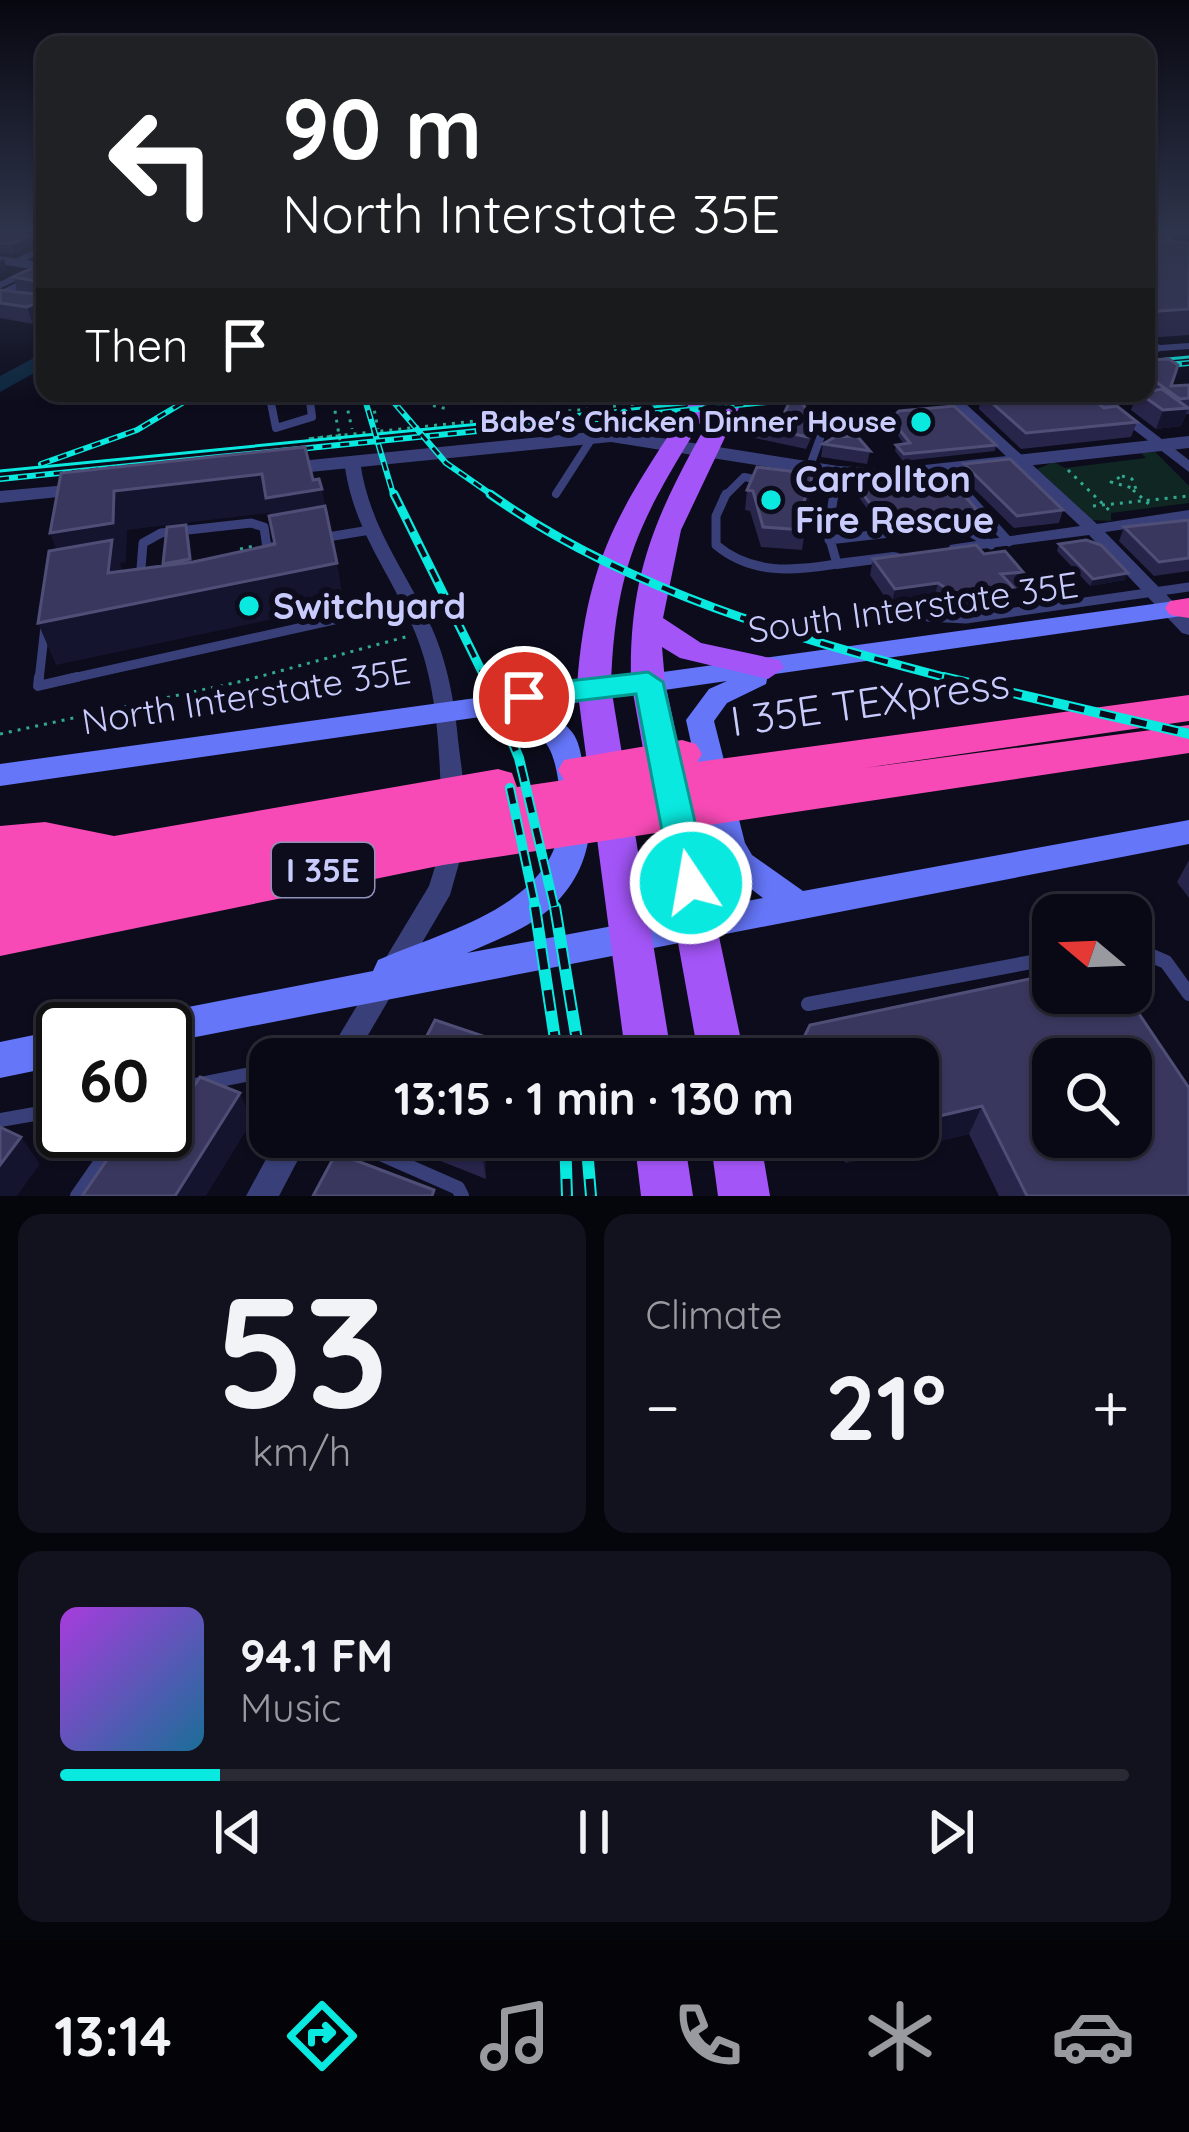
<!DOCTYPE html>
<html lang="en">
<head>
<meta charset="utf-8">
<style>
  :root { --surface:#090915; --page:#12121e; --text:#f1f3f6; --muted:#999aa0; --line:#292a34; --accent:#09e9df }
  body { margin:0; font-family:Quicksand,sans-serif; background:var(--page); color:var(--text); height:100vh; display:flex; flex-direction:column; font-size:45px; white-space:nowrap }
  * { box-sizing:border-box; margin:0 }
  p { font-size:39px; color:var(--muted) }
  .icon { flex:none; width:66px; height:66px; fill:none; stroke:currentColor; stroke-width:2; stroke-linecap:round; stroke-linejoin:round }
  .map { position:relative; height:1196px; overflow:hidden }
  .sheet { display:flex; flex-direction:column; gap:18px; padding:18px; background:#05050c; flex:1 }
  .sheet>* { flex:none }
  .guide { position:absolute; left:36px; top:36px; width:1119px; height:366px; border-radius:24px; box-shadow:0 3px 9px #0004,0 0 0 3px var(--line); background:#202124; color:#fff; overflow:hidden }
  .needle { width:78px; rotate:289deg }
  .fabs { position:absolute; left:1032px; top:894px; display:grid; gap:24px }
  .fabs a { display:grid; place-items:center; width:120px; height:120px; border-radius:24px; background:var(--surface); box-shadow:0 3px 9px #0004,0 0 0 3px var(--line); font-size:60px }
  .speed { position:absolute; left:36px; top:1002px; display:flex; gap:24px; font-size:60px; font-weight:700; text-align:center }
  .speed>* { display:grid; place-content:center; width:156px; height:156px; border-radius:50%; background:var(--surface); box-shadow:0 3px 9px #0004,0 0 0 3px var(--line); line-height:1 }
  .speed .limit { border:6px solid #111; border-radius:18px; background:#fff; color:#111 }
  .pin { position:absolute; display:grid; place-items:center; width:102px; height:102px; color:#fff; margin:-51px; border:6px solid #fff; border-radius:50%; box-shadow:0 3px 12px #0007 }
  .me { position:absolute; width:132px; margin:-66px; rotate:348deg; stroke-linejoin:round; filter:drop-shadow(0 0 9px #0008) }
  .turn { display:flex; align-items:center; gap:42px; height:252px; padding:0 48px; font-size:54px }
  .turn .icon { width:156px; height:156px; stroke-width:2.5 }
  .turn b { display:block; font-size:84px; line-height:102px }
  .then { display:flex; align-items:center; height:114px; padding:0 48px; background:#0003; gap:24px; font-size:45px }
  .big { font-size:90px; font-weight:700; line-height:1.1 }
  .sheet .card { flex:1; display:flex; flex-direction:column; justify-content:center; gap:18px; min-width:0; padding:0 42px; border-radius:24px; background:var(--page) }
  .sheet .dial { align-items:center; gap:0 }
  .dial b { font-size:156px; line-height:1 }
  .song { display:flex; align-items:center; gap:36px }
  .cover { width:144px; height:144px; border-radius:18px; background:linear-gradient(135deg,hsl(280 70% 55%),hsl(200 70% 35%)) }
  .played { height:12px; border-radius:6px; background:linear-gradient(90deg,var(--accent) 15%,var(--line) 15%) }
  .keys { display:flex; justify-content:space-around; direction:ltr }
  .heat { display:flex; justify-content:space-between; align-items:center; font-size:66px; direction:ltr }
  .sheet .tiles { flex:1; display:grid; gap:18px; grid-template-columns:1fr 1fr }
  .card:last-child { grid-column:span 2 }
  .trip { position:absolute; left:249px; top:1038px; width:690px; height:120px; border-radius:24px; background:var(--surface); box-shadow:0 3px 9px #0004,0 0 0 3px var(--line); font-weight:700; line-height:120px; text-align:center }
  .dock { display:flex; height:192px; justify-content:space-around; align-items:center; background:#040408; color:var(--muted) }
  .dock .icon { width:84px; height:84px }
  .dock .active { color:var(--accent) }
  .dock b { font-size:54px; color:var(--text) }
  .map>svg:first-child { display:block }
  .green { fill:#0f2622 }
  .lines { fill:none; stroke-linecap:round; stroke-linejoin:round }
  .river { fill:#0d283f; fill-rule:evenodd }
  .path { stroke:#31a990; stroke-width:3; stroke-dasharray:3 6; stroke-linecap:butt }
  .service-far4 { stroke:#394079; stroke-width:6 }
  .service-far3 { stroke:#394079; stroke-width:8 }
  .service-far2 { stroke:#394079; stroke-width:9 }
  .service-far1 { stroke:#394079; stroke-width:10 }
  .service { stroke:#394079; stroke-width:14 }
  .minor { fill:#394079; fill-rule:evenodd }
  .tertiary { fill:#394079; fill-rule:evenodd }
  .secondary { fill:#6576f9; fill-rule:evenodd }
  .primary { fill:#a355f8; fill-rule:evenodd }
  .motorway { fill:#f84ab6; fill-rule:evenodd }
  .tram { stroke:#09e9df; stroke-width:3 }
  .rail-far3-casing { stroke:#09e9df; stroke-width:6 }
  .rail-far2-casing { stroke:#09e9df; stroke-width:9 }
  .rail-far1-casing { stroke:#09e9df; stroke-width:10 }
  .rail-casing { stroke:#09e9df; stroke-width:12 }
  .rail-far3 { stroke:#0c0c1c; stroke-width:3; stroke-dasharray:9; stroke-linecap:butt }
  .rail-far2 { stroke:#0c0c1c; stroke-width:4.5; stroke-dasharray:14; stroke-linecap:butt }
  .rail-far1 { stroke:#0c0c1c; stroke-width:6; stroke-dasharray:16; stroke-linecap:butt }
  .rail { stroke:#0c0c1c; stroke-width:8; stroke-dasharray:21; stroke-linecap:butt }
  .wall { fill:#27254a; fill-rule:evenodd }
  .shaded-wall { fill:#15142f }
  .building { fill:#39375d; stroke:#4f4e76; stroke-width:3; fill-rule:evenodd }
  .route { fill:#09e9df; stroke:#069791; stroke-width:3 }
  .poi-dot { fill:#09e9df; stroke:#0c0c1c; stroke-width:4.5 }
  .labels { text-anchor:middle; stroke-width:12; stroke-linejoin:round; paint-order:stroke }
  .far-poi-label { font-size:30px; font-weight:bold; fill:#c9cbfd; stroke:#0c0c1c; text-anchor:end }
  .shield { fill:#0c0c1c; stroke:#9092ba; stroke-width:3 }
  .shield-label { font-size:33px; font-weight:bold; fill:#c9cbfd }
  .poi-label { font-size:36px; font-weight:bold; fill:#c9cbfd; stroke:#0c0c1c; text-anchor:start }
  .street-label { font-size:36px; fill:#c9cbfd; stroke:#0c0c1c }
  .near-street-label { font-size:42px; fill:#c9cbfd; stroke:#0c0c1c }
</style>
</head>
<body>
<div class="map">
<svg width="1189" height="1196" viewBox="0 0 1189 1196">
  <rect width="100%" height="100%" fill="#0c0c1c"/>
  <path class="green" d="M1155,452L1189,486V503L1111,513V521L1091,520L1037,469L1054,462L1065,468L1146,458L1141,453Z"/>
  <g class="lines">
    <path class="river" d="M45,352V367L0,392V376Z"/>
    <path class="path" d="M332,393L341,447
      M344,393L352,429
      M371,393L378,429
      M421,393L430,405L448,409
      M571,400L634,393
      M341,435L307,439L672,400L669,393
      M1068,470L1111,512
      M1122,476L1132,479L1136,489L1111,482Z
      M1133,490L1151,506
      M1093,506L1189,496
      M240,549L254,546
      M0,734L243,681L409,636"/>
    <path class="service-far4" d="M0,285L25,273
      M0,294L45,272
      M1146,349L1189,346"/>
    <path class="service-far3" d="M1146,349L1157,348
      M269,393L276,428L312,417L309,393
      M440,393L476,401L561,393
      M944,470L969,497
      M808,471L822,433L813,418
      M556,494L592,438
      M724,497L744,477L765,481
      M834,497L838,472"/>
    <path class="service-far2" d="M726,494L716,516V545C752,575 793,571 837,564L828,532L834,494
      M966,494L1009,542
      M322,538L370,530
      M829,540L959,525L991,545
      M140,581L143,543L161,533L251,523L264,527L267,548L276,546
      M928,617L966,619L1189,587
      M39,680L45,627
      M64,680L406,604"/>
    <path class="service-far1" d="M39,677L38,686L77,677"/>
    <path class="service" d="M1131,947L1166,962L1189,994
      M808,1004L1053,958
      M165,1091L270,1070
      M0,1120L63,1109
      M342,1137L458,1188L462,1196
      M77,1196L122,1131"/>
    <path class="minor" d="M45,244V251L18,264L9,262Z
      M939,393H954L1097,524L1189,510V520L1105,532L1189,618V635L1182,633L1089,535L950,553L948,549L950,545L956,544L1080,526Z
      M1086,393H1102L1189,460V472Z
      M352,456L360,461C369,526 402,565 429,622C448,661 455,705 459,748C461,766 466,787 460,803L452,806L444,803L441,797C439,739 436,677 411,623C385,564 353,529 344,461Z
      M893,552L899,553L902,557L899,561L837,569L828,564L837,559Z
      M453,833L461,835L465,842L450,895L354,1059H325L429,886L445,835Z
      M278,1137H310L279,1196H246Z"/>
    <path class="tertiary" d="M0,256L45,263V271L0,264Z
      M611,430L838,466L888,469L1189,436V448L888,481L838,478L611,442L280,475L270,469L280,463Z
      M90,483L97,485L100,489L97,493L0,503V491Z"/>
    <path class="secondary" d="M1189,599V615L768,675L766,684L727,703L714,721L745,843L752,855L803,891L1189,820V844L165,1043V1029H132L137,1017L373,971L378,960C457,926 575,901 560,792C552,734 544,736 494,715L0,786V764ZM727,681L709,689L686,720L714,846L730,873L763,898L467,953C497,940 532,927 555,904C594,865 596,816 583,766C581,754 579,741 572,732C562,719 546,715 532,709Z
      M63,1029V1065L0,1078V1042Z"/>
    <path class="primary" d="M696,393H718C650,507 615,549 611,687L672,1059H626L577,687C587,549 624,505 696,393Z
      M724,393H746L681,530L663,618L701,643L780,660L784,668L768,679L680,658L662,647L665,682L745,1059H699L631,682C628,559 665,499 724,393Z
      M634,1137H684L693,1196H641Z
      M710,1137H760L770,1196H718Z"/>
    <path class="motorway" d="M1189,598V618L1170,615L1165,608L1170,601Z
      M1189,695V721L864,768L1189,725V753L443,865L0,956V826L45,822L114,836L498,769L512,773L517,787L564,780L558,770L564,760L682,740L696,744L702,754L697,762Z"/>
    <path class="tram" d="M1146,361L1189,357
      M0,471L795,393"/>
    <defs>
      <path id="rail-far3" d="M1146,367L1189,363
        M363,393L394,497
        M386,393L446,463L495,497
        M41,464L137,430L199,393
        M0,479L857,393"/>
      <path id="rail-far2" d="M394,494L486,680
        M490,494C627,591 795,638 955,680"/>
      <path id="rail-far1" d="M485,677L519,758L555,910
        M944,677L1189,734
        M510,788L536,910"/>
      <path id="rail" d="M535,907L558,1059
        M555,907L580,1059
        M565,1137L567,1196
        M586,1137L591,1196"/>
    </defs>
    <use href="#rail-far3" class="rail-far3-casing"/>
    <use href="#rail-far2" class="rail-far2-casing"/>
    <use href="#rail-far1" class="rail-far1-casing"/>
    <use href="#rail" class="rail-casing"/>
    <use href="#rail-far3" class="rail-far3"/>
    <use href="#rail-far2" class="rail-far2"/>
    <use href="#rail-far1" class="rail-far1"/>
    <use href="#rail" class="rail"/>
  </g>
  <path class="wall" d="M0,233H45V257L41,246L43,240L15,254L0,253Z
    M1147,233H1170L1172,241L1189,243V335L1146,338Z
    M45,268V318L33,324L0,318V290L18,292L13,277Z
    M1146,360L1171,386L1189,385V414H1186L1181,426L1156,429L1131,410L1137,393H1146Z
    M972,393H1028L1039,402L1104,408L1137,422L1131,437L1021,449L979,409L980,403L971,395Z
    M754,413L782,418L813,434L806,449L750,437Z
    M891,419L996,445L995,451L903,461L895,451L896,445L904,444L890,425Z
    M823,444L870,451L867,464L821,457Z
    M964,464L1063,510L1059,523L1014,528L961,476Z
    M856,485L977,510L975,517L879,525L855,492Z
    M747,490L811,494L803,516L805,530L802,550L761,547L750,511L745,510Z
    M1189,520V571L1154,576L1119,541L1124,527Z
    M1059,544L1125,580L1090,586L1057,551Z
    M984,554L1023,572L1018,588L1012,589L1008,604L947,609L934,599L891,606L870,575L873,559Z
    M1189,860V898L1177,882Z
    M1053,974V993H1125L1189,1088V1196H999L969,1134L847,1163L821,1148L817,1137H918V1059H796L800,1045L810,1025ZM1053,1059H1131V1137H1053Z
    M389,1137H486V1179L390,1141Z"/>
  <path class="shaded-wall" d="M33,233H41L43,240L15,254L12,244Z
    M4,259L7,270L0,273V261Z
    M45,299V318L33,324L27,307Z
    M1188,408L1181,426L1156,429L1163,410Z
    M262,474L322,489L329,528L274,538L269,513L127,530L126,562L120,563L126,581L337,563L344,604L56,665L38,623L65,573L50,533L114,491Z
    M813,474L811,494L799,528L802,508Z
    M186,525L190,539L194,573L167,577L163,564Z
    M1128,573L1125,580L1090,586L1093,579Z
    M938,583L934,599L891,606L895,589Z
    M240,1093L252,1121L206,1196H175Z
    M982,1106L969,1134L847,1163L855,1137H918V1121Z
    M21,1137L40,1164L17,1196H0V1165Z
    M483,1137H486V1179L483,1159Z"/>
  <path class="building" d="M0,233H33L12,244L0,243Z
    M1150,233H1170L1172,241L1151,239Z
    M1146,238L1189,243V309L1146,312Z
    M35,267L45,268V299L27,307L0,303V290L43,295V282L13,277Z
    M1169,359L1178,365L1171,386L1189,385V398L1180,399L1146,375V360Z
    M1162,389L1188,408L1163,410L1139,393Z
    M984,393H1028L1039,402L1089,396L1104,408L1117,406L1137,422L1026,433L982,394Z
    M789,403H802L815,421L808,437L752,425L754,413L782,418Z
    M954,406L996,445L904,454L896,445L910,443L891,419L899,411Z
    M857,436L870,451L823,444L835,437Z
    M305,447L313,480L319,479L322,489L266,498L262,474L114,491L113,523L50,533L61,473Z
    M1010,459L1063,510L1017,516L964,464Z
    M757,467L813,474L802,508L805,530L763,527L753,491L747,490Z
    M946,475L977,510L881,518L856,485Z
    M325,506L337,563L38,623L49,551L112,540L108,573L193,562L275,544L269,516Z
    M1189,520V558L1159,562L1124,527Z
    M186,525L190,559L163,564L167,527Z
    M1086,540L1101,545L1128,573L1093,579L1059,544Z
    M976,545L984,554L1005,551L1023,572L1001,574L1013,587L952,592L938,583L895,589L873,559Z
    M1053,974V993H1125L1189,1088V1196H1027L982,1106L918,1121V1059H805L800,1045L810,1025ZM1053,1059H1131V1137H1053Z
    M435,1020L483,1036V1059H415Z
    M200,1077L240,1093L175,1196H82L127,1131H165V1082L191,1091Z
    M0,1127L21,1137L0,1165Z
    M427,1137H483V1159Z
    M336,1153L434,1190L432,1196H313Z"/>
  <linearGradient id="sky" x2="0" y2="1"><stop stop-color="#07070f"/><stop offset="0.58" stop-color="#2e344b"/><stop offset="1" stop-color="#2e344b" stop-opacity="0"/></linearGradient>
  <rect width="1189" height="401" fill="url(#sky)"/>
  <path class="route" d="M648,672L663,682L709,883L704,893L691,898L678,893L672,883L636,694L524,707L509,697L524,686Z"/>
  <g class="poi-dot">
    <circle cx="921" cy="422" r="12"/>
    <circle cx="771" cy="500" r="12"/>
    <circle cx="249" cy="606" r="12"/>
  </g>
  <g class="labels">
    <g class="far-poi-label">
      <text x="897" y="432">Babe's Chicken Dinner House</text>
    </g>
    <rect class="shield" x="272" y="843" width="102" height="54" rx="9"/>
    <g class="shield-label">
      <text x="323" y="882">I 35E</text>
    </g>
    <g class="poi-label">
      <text x="795" y="492">Carrollton<tspan x="795" dy="41">Fire Rescue</tspan></text>
      <text x="273" y="619">Switchyard</text>
    </g>
    <g class="street-label">
      <text transform="translate(913 607) rotate(-8)" y="13">South Interstate 35E</text>
      <text transform="translate(246 696) rotate(-9)" y="13">North Interstate 35E</text>
    </g>
    <g class="near-street-label">
      <text transform="translate(870 702) rotate(-8)" y="15">I 35E TEXpress</text>
    </g>
  </g>
</svg>
<div class="fabs">
<a><svg class="needle" viewBox="-14 -14 28 28"><path d="M0-13l5 13h-10z" fill="#e53935"/><path d="M0 13l5-13h-10z" fill="#999aa0"/></svg></a>
<a><svg class="icon" aria-label="search" viewBox="0 0 24 24"><circle cx="10" cy="10" r="6"/><path d="M15 15l6 6"/></svg></a>
</div>
<div class="speed"><div class="limit">60</div></div>
<div class="pin" style="left:524px;top:697px;background:#d93025"><svg class="icon" aria-label="arrive" viewBox="0 0 24 24"><path d="M6 21V4h12l-3 4 3 4H6"/></svg></div>
<svg class="me" style="left:691px;top:883px" viewBox="-20 -20 40 40"><circle r="17" fill="#09e9df" stroke="#fff" stroke-width="3"/><path d="M0-11L8 9 0 5-8 9z" fill="#fff"/></svg>
<div class="trip">13:15 · 1 min · 130 m</div>
<div class="guide">
<div class="turn"><svg class="icon" aria-label="left" viewBox="0 0 24 24"><path d="M17 20v-9H6M10 6l-5 5 5 5"/></svg><div><b>90 m</b>North Interstate 35E</div></div>
<div class="then">Then<svg class="icon" aria-label="arrive" viewBox="0 0 24 24"><path d="M6 21V4h12l-3 4 3 4H6"/></svg></div>
</div>
</div>
<section class="sheet">
<div class="tiles">
<div class="card dial"><b>53</b><p>km/h</p></div>
<div class="card"><p>Climate</p>
<div class="heat"><a>−</a><b class="big">21°</b><a>+</a></div>
</div>
<div class="card">
<div class="song"><i class="cover"></i><div><b>94.1 FM</b><p>Music</p></div></div>
<div class="played"></div>
<div class="keys"><svg class="icon" aria-label="previous" viewBox="0 0 24 24"><path d="M18 5L8 12l10 7zM5 5v14"/></svg><svg class="icon" aria-label="pause" viewBox="0 0 24 24"><path d="M8 5v14M16 5v14"/></svg><svg class="icon" aria-label="next" viewBox="0 0 24 24"><path d="M6 5l10 7-10 7zM19 5v14"/></svg></div>
</div>
</div>
</section>
<nav class="dock">
<b>13:14</b>
<svg class="icon active" aria-label="directions" viewBox="0 0 24 24"><path d="M12 3l9 9-9 9-9-9zM9 14v-3h6M13 9l2 2-2 2"/></svg>
<svg class="icon" aria-label="music" viewBox="0 0 24 24"><path d="M9 18V5l10-2v13"/><circle cx="6" cy="18" r="3"/><circle cx="16" cy="16" r="3"/></svg>
<svg class="icon" aria-label="phone" viewBox="0 0 24 24"><path d="M5 4h4l2 5-3 2q2 4 5 5l2-3 5 2v4C11 20 4 13 5 4z"/></svg>
<svg class="icon" aria-label="climate" viewBox="0 0 24 24"><path d="M12 3v18M4 7l16 10M4 17L20 7"/></svg>
<svg class="icon" aria-label="car" viewBox="0 0 24 24"><path d="M5 17H2v-5l4-1 3-4h7l3 4 3 1v5h-3M9 17h6M6 11h13"/><circle cx="7" cy="17" r="2"/><circle cx="17" cy="17" r="2"/></svg>
</nav>
</body>
</html>
